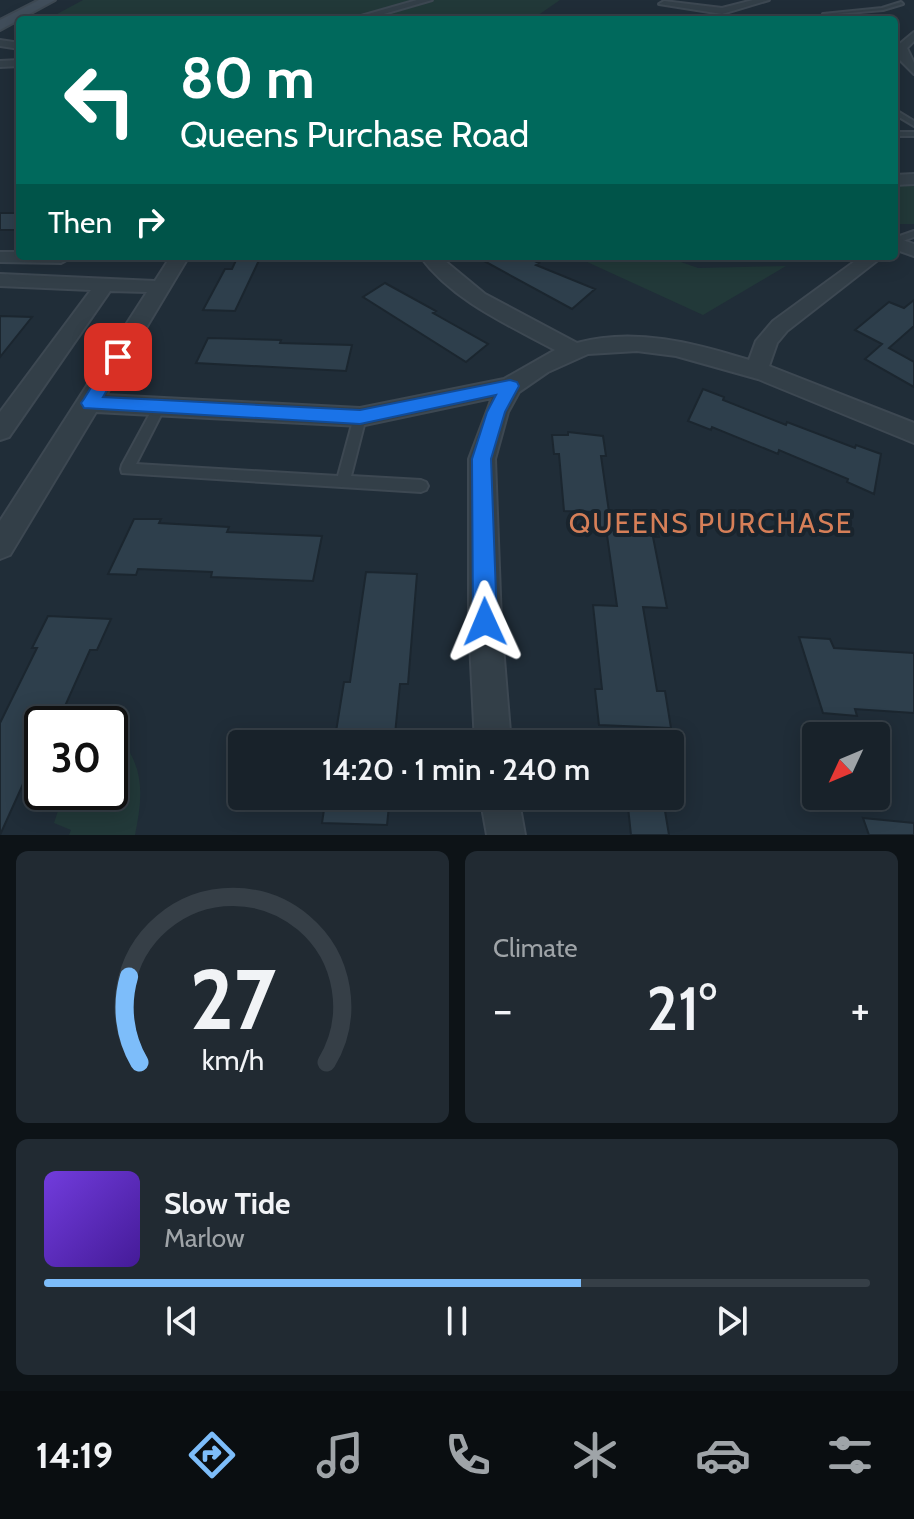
<!DOCTYPE html>
<html lang="en">
<head>
<meta charset="utf-8">
<style>
  :root { --surface:#18222a; --page:#212a32; --text:#f1f3f6; --muted:#9fa4a8; --line:#363f47; --accent:#7dbdfa }
  body { margin:0; font-family:Cabin,sans-serif; background:var(--page); color:var(--text); height:100vh; display:flex; flex-direction:column; font-size:30px; white-space:nowrap }
  * { box-sizing:border-box; margin:0 }
  p { font-size:26px; color:var(--muted) }
  .icon { flex:none; width:44px; height:44px; fill:none; stroke:currentColor; stroke-width:2; stroke-linecap:round; stroke-linejoin:round }
  .map { position:relative; height:835px; overflow:hidden }
  .side { display:flex; flex-direction:column; gap:16px; padding:16px; background:#0d1317; flex:1 }
  .side>* { flex:none }
  .guide { position:absolute; left:16px; top:16px; width:882px; height:244px; border-radius:8px; box-shadow:0 4px 20px #0003,0 0 0 2px var(--line); background:#00695c; color:#fff; overflow:hidden }
  .needle { width:52px; rotate:226deg }
  .fabs { position:absolute; left:802px; top:722px; display:grid; gap:16px }
  .fabs a { display:grid; place-items:center; width:88px; height:88px; border-radius:8px; background:var(--surface); box-shadow:0 4px 20px #0003,0 0 0 2px var(--line); font-size:40px }
  .speed { position:absolute; left:24px; top:706px; display:flex; gap:16px; font-size:40px; font-weight:700; text-align:center }
  .speed>* { display:grid; place-content:center; width:104px; height:104px; border-radius:50%; background:var(--surface); box-shadow:0 4px 20px #0003,0 0 0 2px var(--line); line-height:1 }
  .speed .limit { border:4px solid #111; border-radius:12px; background:#fff; color:#111 }
  .pin { position:absolute; display:grid; place-items:center; width:68px; height:68px; color:#fff; margin:-34px; border-radius:16px; box-shadow:0 4px 12px #0006 }
  .me { position:absolute; width:88px; margin:-44px; rotate:359deg; stroke-linejoin:round; filter:drop-shadow(0 0 6px #0008) }
  .turn { display:flex; align-items:center; gap:28px; height:168px; padding:0 32px; font-size:36px }
  .turn .icon { width:104px; height:104px; stroke-width:2.5 }
  .turn b { display:block; font-size:56px; line-height:68px }
  .then { display:flex; align-items:center; height:76px; padding:0 32px; background:#0003; gap:16px; font-size:30px }
  .big { font-size:60px; font-weight:600; line-height:1.1 }
  .side .tile { flex:1; display:flex; flex-direction:column; justify-content:center; gap:12px; min-width:0; padding:0 28px; border-radius:12px; background:var(--page) }
  .side .dial { align-items:center; gap:0 }
  .dial svg { height:208px; overflow:visible; fill:none; stroke:var(--line); stroke-width:7; stroke-linecap:round; text-anchor:middle }
  .dial text { fill:var(--text); stroke:none }
  .song { display:flex; align-items:center; gap:24px }
  .cover { width:96px; height:96px; border-radius:12px; background:linear-gradient(135deg,hsl(260 70% 55%),hsl(260 70% 35%)) }
  .played { height:8px; border-radius:4px; background:linear-gradient(90deg,var(--accent) 65%,var(--line) 65%) }
  .keys { display:flex; justify-content:space-around; direction:ltr }
  .heat { display:flex; justify-content:space-between; align-items:center; font-size:44px; direction:ltr }
  .side .tiles { flex:1; display:grid; gap:16px; grid-template-columns:1fr 1fr }
  .tile:last-child { grid-column:span 2 }
  .trip { position:absolute; left:228px; top:730px; width:456px; height:80px; border-radius:8px; background:var(--surface); box-shadow:0 4px 20px #0003,0 0 0 2px var(--line); font-weight:600; line-height:80px; text-align:center }
  .tab-bar { display:flex; height:128px; justify-content:space-around; align-items:center; background:#0a0e11; color:var(--muted) }
  .tab-bar .icon { width:56px; height:56px }
  .tab-bar .on { color:var(--accent) }
  .tab-bar b { font-size:36px; color:var(--text) }
  .map>svg:first-child { display:block }
  .green { fill:#223939 }
  .building { fill:#2e3f4c; stroke:#1b262f; stroke-width:2 }
  .lines { fill:none; stroke-linecap:round; stroke-linejoin:round }
  .lane-casing { stroke:#3d4852; stroke-width:4 }
  .street-casing { stroke:#3d4852; stroke-width:4 }
  .secondary-casing { stroke:#3d4852; stroke-width:4 }
  .lane { fill:#333f48; fill-rule:evenodd }
  .street { fill:#333f48; fill-rule:evenodd }
  .secondary { fill:#414e5b; fill-rule:evenodd }
  .route { fill:#1a73e8; stroke:#114b97; stroke-width:2 }
  .labels { text-anchor:middle; stroke-width:8; stroke-linejoin:round; paint-order:stroke }
  .neighbourhood-label { font-size:28px; letter-spacing:2px; fill:#d67f58; stroke:#19242d }
</style>
</head>
<body>
<div class="map">
<svg width="914" height="835" viewBox="0 0 914 835">
  <rect width="100%" height="100%" fill="#202d38"/>
  <path class="green" d="M83,0H560L534,18L540,20H46Z
    M894,182L914,185V224H894Z
    M574,256H664L698,268L786,266L703,315Z
    M119,747L129,751C145,778 141,805 135,835H69L71,830L54,823L64,792H110V752Z"/>
  <path class="building" d="M0,213H20V230H0Z
    M238,256H261L235,311L203,310L225,269H232Z
    M475,256H524L539,263L536,265L595,289L572,309Z
    M385,283L436,311L433,313L488,344L466,362L363,297Z
    M914,300V326L889,348L914,362V387L865,359L882,344L855,330L889,302L904,308Z
    M0,316L32,317L0,357Z
    M208,338L281,340L280,343L352,345L346,371L196,363Z
    M703,389L724,397L723,400L786,425L787,422L855,448L856,445L881,454L874,494L847,482L848,479L779,450L778,454L712,427L711,430L688,421Z
    M568,432L603,436L606,456H601L609,512L654,513L659,537H653L667,608L643,607L657,691H665L671,728L599,725L595,689H602L593,605L617,606L607,535H600L597,512L564,511L559,454H554L552,435H568Z
    M134,519H161L159,523L229,527L227,532L322,536L313,581L211,577L212,572L138,569L136,575L108,574Z
    M366,572L417,574L408,684H400L394,744H334L344,682H350Z
    M48,616L111,619L97,650H90L57,724H42V742L0,835V723L37,648H32Z
    M799,637L830,639L834,648L914,653V713L855,709L857,716L823,713Z
    M326,796H390L387,825L322,823Z
    M628,807L665,811L669,835H631Z
    M863,818L914,823V835H869Z"/>
  <g class="lines">
    <defs>
      <path id="lane" d="M901,2L903,4L883,10L825,15L823,14L882,8Z
        M894,109L914,121V126L894,114Z
        M894,132H914V136H894Z
        M914,231V237L894,244V238Z
        M158,405L164,409L136,464L338,476L354,417L356,414H364L366,417L351,476L421,480L426,482L428,486L426,490L421,492L122,473L121,469L122,465L154,406Z"/>
      <path id="street" d="M417,0H432L363,20H347Z
        M753,0H769L722,14L659,4L664,1L722,8Z
        M914,32V41L907,48L914,63V74L898,58L896,47Z
        M0,40L20,43V49L0,46Z
        M20,60V66L0,67V61Z
        M914,174V184L894,185V175Z
        M894,237L914,244V256L894,249Z
        M0,252H20V256L70,258L61,263L0,262Z
        M171,256H189L106,395L360,408L504,379L555,350C507,324 453,301 420,256H439L485,294L577,343C634,327 695,343 749,360L756,341L773,321L862,256H883L787,331L777,343L769,366L914,423V443L758,379L676,356L637,351L588,354L548,372L519,392L508,412L495,459L501,622L511,744H475L469,622V459L492,398L360,426L96,412L10,555L0,559V521L147,292L110,291L9,437L0,440V412L91,290L0,286V274L155,281Z
        M480,796H518L525,835H487Z"/>
      <path id="secondary" d="M39,0H55L0,30V20Z"/>
    </defs>
    <use href="#lane" class="lane-casing"/>
    <use href="#street" class="street-casing"/>
    <use href="#secondary" class="secondary-casing"/>
    <use href="#lane" class="lane"/>
    <use href="#street" class="street"/>
    <use href="#secondary" class="secondary"/>
  </g>
  <path class="route" d="M118,351L126,357L103,397L360,410L510,380L517,382L519,386L505,412L491,459L497,622L493,630L485,634L476,630L473,622L472,459L487,412L496,395L360,424L84,408L81,403L84,399L112,353Z"/>
  <g class="labels">
    <g class="neighbourhood-label">
      <text x="711" y="533">QUEENS PURCHASE</text>
    </g>
  </g>
</svg>
<div class="fabs">
<a><svg class="needle" viewBox="-14 -14 28 28"><path d="M0-13l5 13h-10z" fill="#e53935"/><path d="M0 13l5-13h-10z" fill="#9fa4a8"/></svg></a>
</div>
<div class="speed"><div class="limit">30</div></div>
<div class="pin" style="left:118px;top:357px;background:#d93025"><svg class="icon" aria-label="arrive" viewBox="0 0 24 24"><path d="M6 21V4h12l-3 4 3 4H6"/></svg></div>
<svg class="me" style="left:485px;top:622px" viewBox="-20 -20 40 40"><path d="M0-17L14 15 0 8-14 15z" fill="#1a73e8" stroke="#fff" stroke-width="4"/></svg>
<div class="trip">14:20 · 1 min · 240 m</div>
<div class="guide">
<div class="turn"><svg class="icon" aria-label="left" viewBox="0 0 24 24"><path d="M17 20v-9H6M10 6l-5 5 5 5"/></svg><div><b>80 m</b>Queens Purchase Road</div></div>
<div class="then">Then<svg class="icon" aria-label="right" viewBox="0 0 24 24"><path d="M7 20v-9h11M14 6l5 5-5 5"/></svg></div>
</div>
</div>
<section class="side">
<div class="tiles">
<div class="tile dial"><svg viewBox="0 0 100 80">
<path d="M14 69A42 42 0 1 1 86 69"/>
<path d="M14 69A42 42 0 0 1 10 36" stroke="#7dbdfa"/>
<text x="50" y="56" font-size="32" font-weight="700">27</text>
<text x="50" y="72" font-size="11">km/h</text>
</svg></div>
<div class="tile"><p>Climate</p>
<div class="heat"><a>−</a><b class="big">21°</b><a>+</a></div>
</div>
<div class="tile">
<div class="song"><i class="cover"></i><div><b>Slow Tide</b><p>Marlow</p></div></div>
<div class="played"></div>
<div class="keys"><svg class="icon" aria-label="previous" viewBox="0 0 24 24"><path d="M18 5L8 12l10 7zM5 5v14"/></svg><svg class="icon" aria-label="pause" viewBox="0 0 24 24"><path d="M8 5v14M16 5v14"/></svg><svg class="icon" aria-label="next" viewBox="0 0 24 24"><path d="M6 5l10 7-10 7zM19 5v14"/></svg></div>
</div>
</div>
</section>
<nav class="tab-bar">
<b>14:19</b>
<svg class="icon on" aria-label="directions" viewBox="0 0 24 24"><path d="M12 3l9 9-9 9-9-9zM9 14v-3h6M13 9l2 2-2 2"/></svg>
<svg class="icon" aria-label="music" viewBox="0 0 24 24"><path d="M9 18V5l10-2v13"/><circle cx="6" cy="18" r="3"/><circle cx="16" cy="16" r="3"/></svg>
<svg class="icon" aria-label="phone" viewBox="0 0 24 24"><path d="M5 4h4l2 5-3 2q2 4 5 5l2-3 5 2v4C11 20 4 13 5 4z"/></svg>
<svg class="icon" aria-label="climate" viewBox="0 0 24 24"><path d="M12 3v18M4 7l16 10M4 17L20 7"/></svg>
<svg class="icon" aria-label="car" viewBox="0 0 24 24"><path d="M5 17H2v-5l4-1 3-4h7l3 4 3 1v5h-3M9 17h6M6 11h13"/><circle cx="7" cy="17" r="2"/><circle cx="17" cy="17" r="2"/></svg>
<svg class="icon" aria-label="filters" viewBox="0 0 24 24"><path d="M4 7h16M4 17h16"/><circle cx="9" cy="7" r="2"/><circle cx="15" cy="17" r="2"/></svg>
</nav>
</body>
</html>
